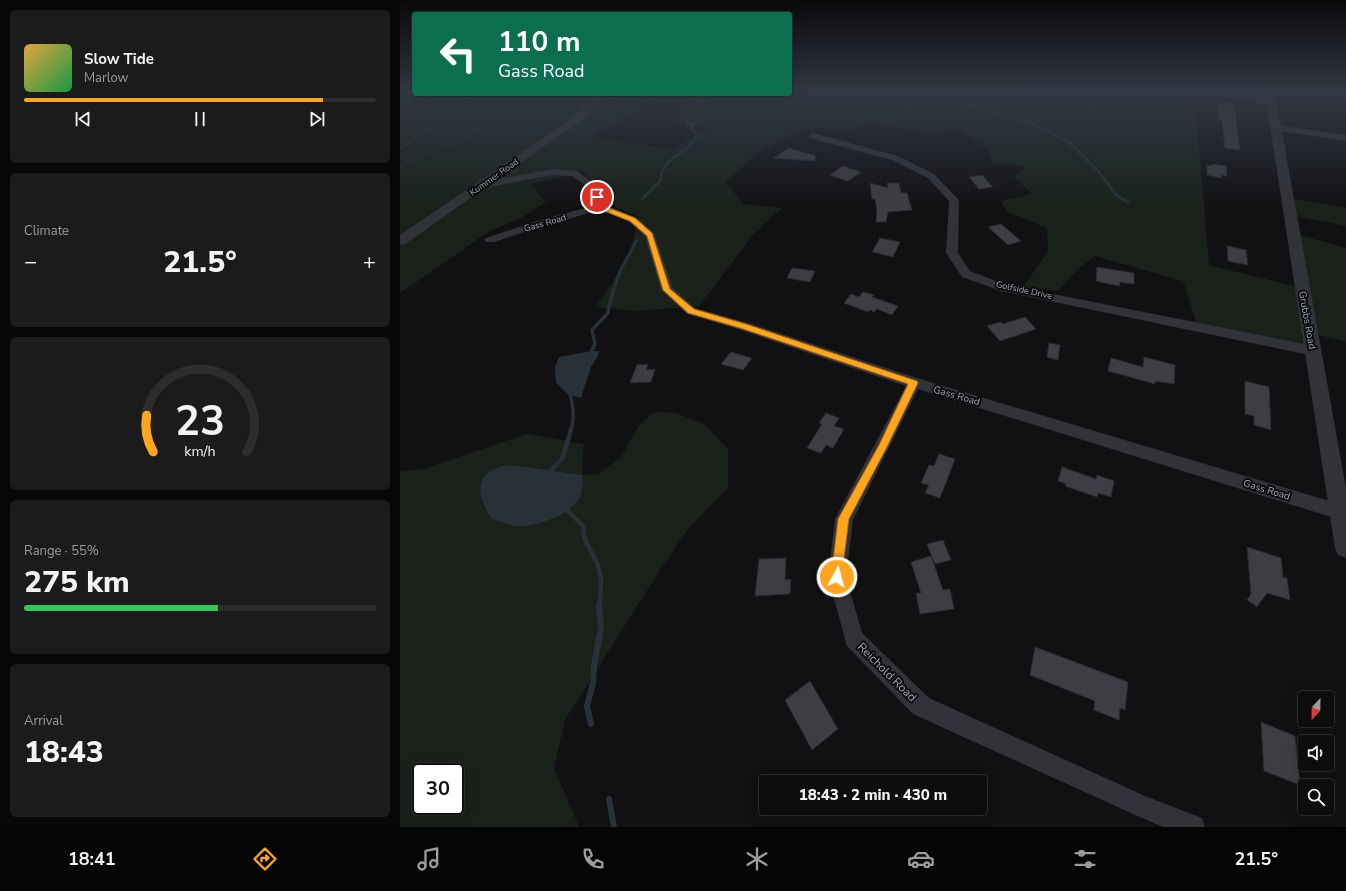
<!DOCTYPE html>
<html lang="en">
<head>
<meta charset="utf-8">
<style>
  :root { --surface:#0d0d0e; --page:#1b1b1c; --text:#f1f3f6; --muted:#9a9c9e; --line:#2d2d2e; --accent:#fda51f }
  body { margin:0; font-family:"Nunito Sans",sans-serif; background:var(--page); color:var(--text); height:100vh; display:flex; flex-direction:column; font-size:15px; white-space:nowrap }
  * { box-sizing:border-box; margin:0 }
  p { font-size:13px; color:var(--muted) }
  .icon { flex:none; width:22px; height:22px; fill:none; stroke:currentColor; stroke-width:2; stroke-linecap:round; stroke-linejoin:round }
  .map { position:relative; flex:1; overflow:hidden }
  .drawer { display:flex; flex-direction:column; gap:10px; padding:10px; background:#070708; width:400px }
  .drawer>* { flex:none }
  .guide { position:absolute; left:12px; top:12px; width:380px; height:84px; border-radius:4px; box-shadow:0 4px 16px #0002,0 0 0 1px var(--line); background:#0b6e4f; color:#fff; overflow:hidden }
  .needle { width:26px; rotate:202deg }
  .buttons { position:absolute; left:898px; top:691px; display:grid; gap:8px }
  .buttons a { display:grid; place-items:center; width:36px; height:36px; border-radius:4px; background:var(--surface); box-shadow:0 4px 16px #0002,0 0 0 1px var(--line); font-size:20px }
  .speed { position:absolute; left:12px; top:763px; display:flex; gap:8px; font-size:20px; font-weight:700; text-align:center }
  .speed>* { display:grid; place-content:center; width:52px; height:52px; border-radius:50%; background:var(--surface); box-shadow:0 4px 16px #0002,0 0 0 1px var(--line); line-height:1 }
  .speed .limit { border:2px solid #111; border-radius:6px; background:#fff; color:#111 }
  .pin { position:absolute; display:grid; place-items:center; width:34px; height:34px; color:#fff; margin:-17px; border:2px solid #fff; border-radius:50%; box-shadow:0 1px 4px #0007 }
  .me { position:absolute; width:44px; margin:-22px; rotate:7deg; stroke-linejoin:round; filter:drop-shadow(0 0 3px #0008) }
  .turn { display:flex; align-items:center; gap:14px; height:84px; padding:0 20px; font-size:18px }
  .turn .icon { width:52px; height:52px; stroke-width:2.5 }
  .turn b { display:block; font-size:28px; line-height:34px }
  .big { font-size:30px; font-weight:800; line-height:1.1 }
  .drawer .widget { flex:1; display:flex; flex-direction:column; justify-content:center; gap:6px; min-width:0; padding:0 14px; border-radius:6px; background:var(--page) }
  .drawer .dial { align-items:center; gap:0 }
  .dial svg { height:104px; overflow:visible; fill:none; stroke:var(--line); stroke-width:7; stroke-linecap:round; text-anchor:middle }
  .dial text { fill:var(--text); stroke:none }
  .song { display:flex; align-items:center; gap:12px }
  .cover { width:48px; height:48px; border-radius:6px; background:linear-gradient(135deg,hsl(40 70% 55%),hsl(140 70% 35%)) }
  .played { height:4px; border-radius:2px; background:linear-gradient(90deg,var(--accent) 85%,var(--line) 85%) }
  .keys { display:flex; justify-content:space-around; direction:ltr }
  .heat { display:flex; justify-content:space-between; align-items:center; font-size:22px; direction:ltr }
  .charge { height:6px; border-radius:3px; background:linear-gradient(90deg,#34c759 55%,var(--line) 0) }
  .trip { position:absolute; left:359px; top:775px; width:228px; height:40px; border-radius:4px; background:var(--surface); box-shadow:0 4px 16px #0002,0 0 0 1px var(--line); font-weight:800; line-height:40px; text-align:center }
  .menu { display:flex; height:64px; justify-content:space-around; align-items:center; background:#050506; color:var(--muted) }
  .menu .icon { width:28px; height:28px }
  .menu .on { color:var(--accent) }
  .menu b { font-size:18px; color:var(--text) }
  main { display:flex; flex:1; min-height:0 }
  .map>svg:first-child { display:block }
  .green { fill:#19211a; fill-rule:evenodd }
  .water { fill:#273137 }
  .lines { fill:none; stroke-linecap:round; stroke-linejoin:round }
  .stream-far4 { stroke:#273137; stroke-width:2.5 }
  .stream-far3 { stroke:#273137; stroke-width:3 }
  .stream-far2 { stroke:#273137; stroke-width:3.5 }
  .stream-far1 { stroke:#273137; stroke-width:4.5 }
  .stream { stroke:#273137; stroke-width:6 }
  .building { fill:#3d3e43; stroke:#2b2b2f }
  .path { stroke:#383a3f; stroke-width:1.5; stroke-dasharray:1 1.5; stroke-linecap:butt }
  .minor { fill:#323338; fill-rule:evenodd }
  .tertiary { fill:#323338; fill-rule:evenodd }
  .route { fill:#fda51f; stroke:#a46b14 }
  .labels { text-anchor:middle; stroke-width:4; stroke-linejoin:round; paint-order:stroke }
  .far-street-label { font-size:9px; fill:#a1a8b4; stroke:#0c0c0e }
  .street-label { font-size:10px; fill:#a1a8b4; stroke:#0c0c0e }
  .near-street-label { font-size:12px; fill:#a1a8b4; stroke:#0c0c0e }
</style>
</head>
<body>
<main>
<section class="drawer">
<div class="widget">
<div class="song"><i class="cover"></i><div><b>Slow Tide</b><p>Marlow</p></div></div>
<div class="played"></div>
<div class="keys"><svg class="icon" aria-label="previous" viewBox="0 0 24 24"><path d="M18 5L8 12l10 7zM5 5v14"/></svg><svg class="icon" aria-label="pause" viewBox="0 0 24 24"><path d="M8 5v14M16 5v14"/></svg><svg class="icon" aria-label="next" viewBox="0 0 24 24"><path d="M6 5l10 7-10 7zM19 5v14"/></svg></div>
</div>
<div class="widget"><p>Climate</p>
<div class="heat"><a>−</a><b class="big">21.5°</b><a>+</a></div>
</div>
<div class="widget dial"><svg viewBox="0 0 100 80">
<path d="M14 69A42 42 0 1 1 86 69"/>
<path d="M14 69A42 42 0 0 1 9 41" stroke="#fda51f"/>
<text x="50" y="56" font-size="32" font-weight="700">23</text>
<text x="50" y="72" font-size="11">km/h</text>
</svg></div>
<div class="widget"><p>Range · 55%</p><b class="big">275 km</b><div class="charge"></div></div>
<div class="widget"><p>Arrival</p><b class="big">18:43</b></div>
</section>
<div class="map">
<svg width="946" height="827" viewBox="0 0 946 827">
  <rect width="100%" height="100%" fill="#111113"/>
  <path class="green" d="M0,93L260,94L192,137L273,149L306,129L274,121L285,106L284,94L430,93L497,109L522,98L530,93H624L619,98L696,105L703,93H781L795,95L809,265L902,288L893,233L946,248V342L911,333L914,351L798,327L783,281L695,256L677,270L658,291L623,287L648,252L647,228L607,212L601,201L632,194L614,176L626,166L593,163L584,146L556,129L530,134L469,121L440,133L422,127L394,134L357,154L326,182L343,204L382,208L351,237L299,306L237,311L195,307L228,259L239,217L215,207L183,172L130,184L146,202L121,218L90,231L0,293Z
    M887,198L946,208V226L890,215Z
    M255,412L276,413L304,424L328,449V488L287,530L260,570L165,720L154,768L179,827H0V471L24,469L126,434L184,444L182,475L199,474L221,457L239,425ZM21,772H55V806H21Z"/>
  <path class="water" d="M191,351H199L198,356L191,367L181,398L169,395L156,383L155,367L159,357Z
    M111,465L182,475C183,483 183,492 179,499C168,516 134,528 115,526C107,525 98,521 91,518C74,492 75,469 111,465Z"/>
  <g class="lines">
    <path class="stream-far4" d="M527,93L636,125L669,142L698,171L706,181
      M261,181C261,178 261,175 262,172C268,155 292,151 297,135L293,130V125L287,124L289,119L287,117L294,113L301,112L300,110L305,107L307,102L292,100L302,94"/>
    <path class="stream-far3" d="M705,180L717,196L728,202
      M242,199L261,180
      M213,291L220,271L237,240"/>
    <path class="stream-far2" d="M190,354L195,344L192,330L208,313C208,304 213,299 213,290
      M169,390C173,405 175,415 171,431"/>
    <path class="stream-far1" d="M152,474L151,470L162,459L171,430
      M165,505L167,510L183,526L185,540L197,563L201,578L200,606"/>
    <path class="stream" d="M191,724L187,706L193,683L194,666L201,628L199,605
      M209,799L214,827"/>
  </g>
  <path class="building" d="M818,101L834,103L840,150L825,148L822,120H819Z
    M389,148L416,156L415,161L373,158Z
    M812,164L826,166L827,176L821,175L822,178L807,175V165L812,166Z
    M443,166L461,172L448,181L430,175Z
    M582,175L593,187L579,189L569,177Z
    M470,183L488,188L487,183H499L501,193H507L512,210L488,212L486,222H476L477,211L475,199H472Z
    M601,224L621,241L608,245L588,227Z
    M480,238L500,242L493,257L472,252Z
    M827,246L846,250L848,265L828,261Z
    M697,267L734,273V284L720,282L719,286L696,281Z
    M392,268L415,271L410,282L387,278Z
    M463,292L474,295L472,297L498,306L492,315L477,309L474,312L470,310L468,312L444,303L451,294L459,297Z
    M625,317L636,329L600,341L587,326L601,322L603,324Z
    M649,343L660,345L658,360L647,357Z
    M331,352L352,358L343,370L321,364Z
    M744,357L775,365L774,384L755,381V384L708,371L711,358L743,367Z
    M248,364L246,370L255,369L251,382L230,383L237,365Z
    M845,381L869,387L871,430L854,425V416L845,414Z
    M426,413L439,418L434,426L444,429L433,448L426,445L421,453L407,448L422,424L419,423Z
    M539,454L555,459L540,498L525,493L529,485L521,483L529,465L534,466Z
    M662,467L696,479L697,475L714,481L711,497L698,493L697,497L665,486L666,484L658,481Z
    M543,540L551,560L535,564L527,544Z
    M847,547L881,558L883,577L887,578L890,600L867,593L857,607L847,600L851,594Z
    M531,556L543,590L550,589L554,609L520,614L516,593H521L511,562Z
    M386,558L385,580L391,579L390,594L355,596L359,559Z
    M635,647L728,682L725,710L720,708L719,720L694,710L695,701L630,675Z
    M410,681L438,729L412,750L385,700Z
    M861,722L895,736L900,785L864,771Z"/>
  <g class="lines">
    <path class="path" d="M211,101L218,94
      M0,149L39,122L73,94
      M0,166L25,153L60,141L81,128L96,94"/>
    <path class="minor" d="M798,93H826L872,99L876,101L872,103L802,95Z
      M876,125L946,135V141L873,130L872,128Z
      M413,133L498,156L534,174L559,200L558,253L570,271L604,284L914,346L919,348L921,351L919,354L914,356L601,291L562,277L546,253L549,201L528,178L492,160L410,138L409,136Z
      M152,169L177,171L196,185L206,205L237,218L254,233L273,288L295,308L348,323L517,378L946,506V518L941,520L518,389L453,520L446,577L462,633L529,698L745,796L802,818L805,827H763L731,813L513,714L447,646L428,577L435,519L506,386L338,329L287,314L261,290L245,236L229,222L201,210L145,225L94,242H86L84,240L86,238L137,221L196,205L189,188L172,176L152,175L83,188L78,185L83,182Z"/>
    <path class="tertiary" d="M865,93H875L946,488V558L938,555L935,548Z
      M197,94H207L195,108L180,121L5,244L0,245V235L165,123L188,104Z"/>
  </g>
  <linearGradient id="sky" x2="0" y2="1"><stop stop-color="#09090a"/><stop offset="0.44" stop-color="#323844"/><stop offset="1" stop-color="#323844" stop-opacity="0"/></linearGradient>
  <rect width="946" height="209" fill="url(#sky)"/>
  <path class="route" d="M195,196H199L204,206L235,218L252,233L270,289L294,309L346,324L517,381L518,383L487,447L449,519L441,581L437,582L433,581L431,577L438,519L479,445L508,384L340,328L288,313L263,290L247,236L230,221L199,209L194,197Z"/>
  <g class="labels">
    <g class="far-street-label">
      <text transform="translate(94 177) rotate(-35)" y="3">Kummer Road</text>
      <text transform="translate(145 223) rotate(-16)" y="3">Gass Road</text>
      <text transform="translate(624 290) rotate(12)" y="3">Golfside Drive</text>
    </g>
    <g class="street-label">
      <text transform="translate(908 320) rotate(80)" y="4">Grubbs Road</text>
      <text transform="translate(557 395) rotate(16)" y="4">Gass Road</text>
      <text transform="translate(867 489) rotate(17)" y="4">Gass Road</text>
    </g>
    <g class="near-street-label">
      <text transform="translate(487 672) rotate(45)" y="4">Reichold Road</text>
    </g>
  </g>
</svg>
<div class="buttons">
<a><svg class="needle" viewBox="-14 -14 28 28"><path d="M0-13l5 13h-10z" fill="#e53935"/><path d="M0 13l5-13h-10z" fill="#9a9c9e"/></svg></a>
<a><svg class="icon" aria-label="sound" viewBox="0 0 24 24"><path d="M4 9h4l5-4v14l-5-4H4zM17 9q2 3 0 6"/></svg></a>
<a><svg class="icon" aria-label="search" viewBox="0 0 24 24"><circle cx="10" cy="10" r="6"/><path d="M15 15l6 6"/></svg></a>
</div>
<div class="speed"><div class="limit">30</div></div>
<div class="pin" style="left:197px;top:197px;background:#d93025"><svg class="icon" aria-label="arrive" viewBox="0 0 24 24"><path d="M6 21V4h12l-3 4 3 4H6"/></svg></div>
<svg class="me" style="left:437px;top:577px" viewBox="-20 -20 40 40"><circle r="17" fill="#fda51f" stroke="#fff" stroke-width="3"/><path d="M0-11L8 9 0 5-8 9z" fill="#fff"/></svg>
<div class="trip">18:43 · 2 min · 430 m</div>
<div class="guide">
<div class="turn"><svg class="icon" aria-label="left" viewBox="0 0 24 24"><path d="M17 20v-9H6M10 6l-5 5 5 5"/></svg><div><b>110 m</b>Gass Road</div></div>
</div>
</div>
</main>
<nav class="menu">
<b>18:41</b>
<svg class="icon on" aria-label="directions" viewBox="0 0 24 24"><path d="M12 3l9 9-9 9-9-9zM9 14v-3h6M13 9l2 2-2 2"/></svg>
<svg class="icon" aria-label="music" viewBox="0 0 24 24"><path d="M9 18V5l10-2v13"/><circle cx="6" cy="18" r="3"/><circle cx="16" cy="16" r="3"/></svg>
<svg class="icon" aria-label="phone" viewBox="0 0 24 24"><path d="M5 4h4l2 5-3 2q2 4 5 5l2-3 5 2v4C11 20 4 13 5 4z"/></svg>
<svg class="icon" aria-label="climate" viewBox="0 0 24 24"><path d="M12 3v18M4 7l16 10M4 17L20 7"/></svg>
<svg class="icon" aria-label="car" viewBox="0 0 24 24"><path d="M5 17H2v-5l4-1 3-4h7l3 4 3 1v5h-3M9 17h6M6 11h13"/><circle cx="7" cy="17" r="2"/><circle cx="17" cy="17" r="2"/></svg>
<svg class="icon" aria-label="filters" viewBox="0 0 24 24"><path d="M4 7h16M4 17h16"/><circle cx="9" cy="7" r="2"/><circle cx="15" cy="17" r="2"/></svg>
<b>21.5°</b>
</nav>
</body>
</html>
